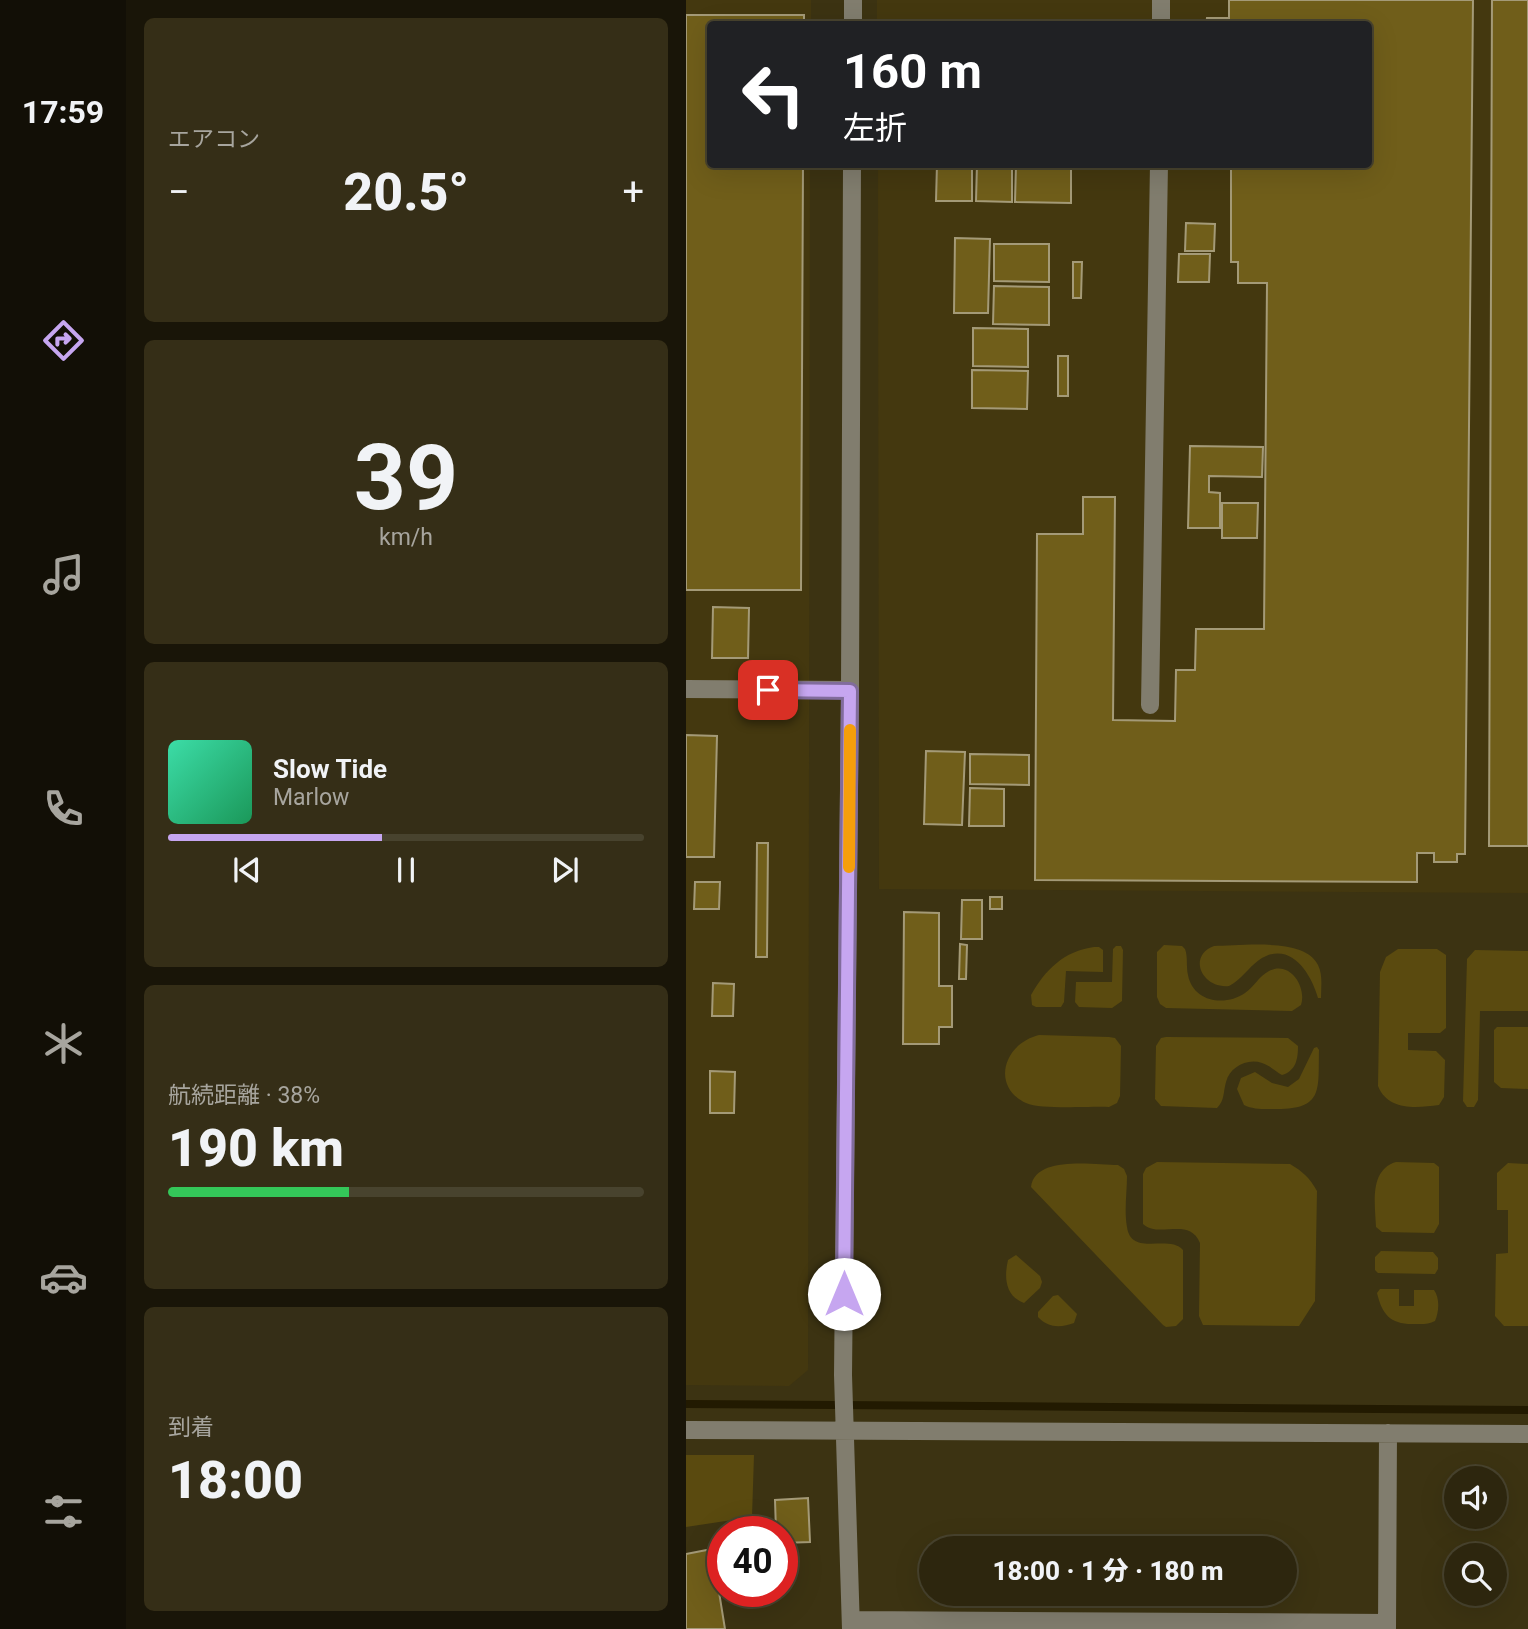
<!DOCTYPE html>
<html lang="ja">
<head>
<meta charset="utf-8">
<style>
  :root { --surface:#2d260e; --page:#352e17; --text:#f1f3f6; --muted:#a7a59e; --line:#48432e; --accent:#c6a6f0 }
  body { margin:0; font-family:Roboto,"Noto Sans JP",sans-serif; background:var(--page); color:var(--text); height:100vh; display:flex; flex-direction:column; font-size:26px; white-space:nowrap }
  * { box-sizing:border-box; margin:0 }
  p { font-size:23px; color:var(--muted) }
  .icon { flex:none; width:38px; height:38px; fill:none; stroke:currentColor; stroke-width:2; stroke-linecap:round; stroke-linejoin:round }
  .map { position:relative; flex:1; overflow:hidden }
  .sheet { display:flex; flex-direction:column; gap:18px; padding:18px; background:#191508; width:560px }
  .sheet>* { flex:none }
  .banner { position:absolute; left:21px; top:21px; width:665px; height:147px; border-radius:7px; box-shadow:0 7px 28px #0002,0 0 0 2px var(--line); background:#202124; color:#fff; overflow:hidden }
  .fabs { position:absolute; left:758px; top:1466px; display:grid; gap:14px }
  .fabs a { display:grid; place-items:center; width:63px; height:63px; border-radius:50%; background:var(--surface); box-shadow:0 7px 28px #0002,0 0 0 2px var(--line); font-size:35px }
  .speed { position:absolute; left:21px; top:1516px; display:flex; gap:14px; font-size:35px; font-weight:700; text-align:center }
  .speed>* { display:grid; place-content:center; width:91px; height:91px; border-radius:50%; background:var(--surface); box-shadow:0 7px 28px #0002,0 0 0 2px var(--line); line-height:1 }
  .speed .limit { border:10px solid #d22; background:#fff; color:#111 }
  .pin { position:absolute; display:grid; place-items:center; width:60px; height:60px; color:#fff; margin:-30px; border-radius:14px; box-shadow:0 4px 10px #0006 }
  .me { position:absolute; width:77px; margin:-38px; rotate:0deg; stroke-linejoin:round; filter:drop-shadow(0 0 5px #0008) }
  .turn { display:flex; align-items:center; gap:24px; height:147px; padding:0 21px; font-size:32px }
  .turn .icon { width:91px; height:91px; stroke-width:2.5 }
  .turn b { display:block; font-size:49px; line-height:60px }
  .big { font-size:52px; font-weight:800; line-height:1.1 }
  .sheet .widget { flex:1; display:flex; flex-direction:column; justify-content:center; gap:10px; min-width:0; padding:0 24px; border-radius:10px; background:var(--page) }
  .sheet .dial { align-items:center; gap:0 }
  .dial b { font-size:91px; line-height:1 }
  .song { display:flex; align-items:center; gap:21px }
  .cover { width:84px; height:84px; border-radius:10px; background:linear-gradient(135deg,hsl(160 70% 55%),hsl(150 70% 35%)) }
  .played { height:7px; border-radius:4px; background:linear-gradient(90deg,var(--accent) 45%,var(--line) 45%) }
  .keys { display:flex; justify-content:space-around; direction:ltr }
  .heat { display:flex; justify-content:space-between; align-items:center; font-size:38px; direction:ltr }
  .charge { height:10px; border-radius:5px; background:linear-gradient(90deg,#34c759 38%,var(--line) 0) }
  .trip { position:absolute; left:233px; top:1536px; width:378px; height:70px; border-radius:35px; background:var(--surface); box-shadow:0 7px 28px #0002,0 0 0 2px var(--line); font-weight:800; line-height:70px; text-align:center }
  main { display:flex; flex:1; min-height:0 }
  .tab-bar { display:flex; flex-direction:column; width:126px; justify-content:space-around; align-items:center; background:#120f06; color:var(--muted) }
  .tab-bar .icon { width:49px; height:49px }
  .tab-bar .current { color:var(--accent) }
  .tab-bar b { font-size:32px; color:var(--text) }
  .map>svg:first-child { display:block }
  .built { fill:#44380f }
  .green { fill:#5a4a0f }
  .lines { fill:none; stroke-linecap:round; stroke-linejoin:round }
  .stream { stroke:#221a01; stroke-width:8 }
  .building { fill:#705e1a; stroke:#a49a77; stroke-width:2 }
  .minor { stroke:#817d6e; stroke-width:18 }
  .route-casing { stroke:#816c9c; stroke-width:18 }
  .route { stroke:#c6a6f0; stroke-width:12 }
  .slow { stroke:#f59e0b; stroke-width:12 }
</style>
</head>
<body>
<main>
<nav class="tab-bar">
<b>17:59</b>
<svg class="icon current" aria-label="directions" viewBox="0 0 24 24"><path d="M12 3l9 9-9 9-9-9zM9 14v-3h6M13 9l2 2-2 2"/></svg>
<svg class="icon" aria-label="music" viewBox="0 0 24 24"><path d="M9 18V5l10-2v13"/><circle cx="6" cy="18" r="3"/><circle cx="16" cy="16" r="3"/></svg>
<svg class="icon" aria-label="phone" viewBox="0 0 24 24"><path d="M5 4h4l2 5-3 2q2 4 5 5l2-3 5 2v4C11 20 4 13 5 4z"/></svg>
<svg class="icon" aria-label="climate" viewBox="0 0 24 24"><path d="M12 3v18M4 7l16 10M4 17L20 7"/></svg>
<svg class="icon" aria-label="car" viewBox="0 0 24 24"><path d="M5 17H2v-5l4-1 3-4h7l3 4 3 1v5h-3M9 17h6M6 11h13"/><circle cx="7" cy="17" r="2"/><circle cx="17" cy="17" r="2"/></svg>
<svg class="icon" aria-label="filters" viewBox="0 0 24 24"><path d="M4 7h16M4 17h16"/><circle cx="9" cy="7" r="2"/><circle cx="15" cy="17" r="2"/></svg>
</nav>
<section class="sheet">
<div class="widget"><p>エアコン</p>
<div class="heat"><a>−</a><b class="big">20.5°</b><a>+</a></div>
</div>
<div class="widget dial"><b>39</b><p>km/h</p></div>
<div class="widget">
<div class="song"><i class="cover"></i><div><b>Slow Tide</b><p>Marlow</p></div></div>
<div class="played"></div>
<div class="keys"><svg class="icon" aria-label="previous" viewBox="0 0 24 24"><path d="M18 5L8 12l10 7zM5 5v14"/></svg><svg class="icon" aria-label="pause" viewBox="0 0 24 24"><path d="M8 5v14M16 5v14"/></svg><svg class="icon" aria-label="next" viewBox="0 0 24 24"><path d="M6 5l10 7-10 7zM19 5v14"/></svg></div>
</div>
<div class="widget"><p>航続距離 · 38%</p><b class="big">190 km</b><div class="charge"></div></div>
<div class="widget"><p>到着</p><b class="big">18:00</b></div>
</section>
<div class="map">
<svg width="842" height="1629" viewBox="0 0 842 1629">
  <rect width="100%" height="100%" fill="#3c3312"/>
  <path class="built" d="M0,0H125V24H24V164L124,165L122,1370L103,1386L0,1385Z
    M191,0H842V893L193,889L192,165L682,164V24H191Z"/>
  <path class="green" d="M478,945L496,946L499,949C502,957 500,966 502,975C507,1002 539,1007 559,993C568,987 573,976 583,971C604,960 621,987 615,1005L606,1011L480,1008L474,1004L471,997V952Z
    M430,946H435L437,950L436,1001L426,1008L393,1007L389,1002L390,982H426L427,949Z
    M528,946C555,946 619,937 632,965C637,975 635,987 635,998H632C625,973 604,939 573,960C562,968 555,980 543,986C516,989 501,956 528,946Z
    M408,947H413L417,950V972L380,971L378,1002L375,1007H350L346,1005L345,995C359,970 378,951 408,947Z
    M712,949H751L760,955V1028L754,1033H722V1050L750,1051L759,1060L758,1097L753,1105C730,1108 702,1111 692,1086L694,972L700,957Z
    M789,950L842,951V1011H794L792,1100L788,1107H781L777,1101L781,959Z
    M811,1027H842V1089L815,1088L808,1082V1030Z
    M353,1035L423,1037L429,1038L435,1046L434,1096L431,1103L423,1107C404,1106 356,1110 340,1103C305,1087 317,1044 353,1035Z
    M480,1037L602,1038L612,1046C612,1059 610,1071 596,1075C589,1071 583,1065 576,1063C561,1058 544,1067 540,1082C537,1092 539,1100 531,1108L475,1106L469,1099L470,1046L475,1038Z
    M631,1047L633,1050C632,1089 638,1109 591,1109C580,1109 568,1110 558,1105L551,1089L555,1078L569,1072L586,1083L602,1087L613,1079L628,1048Z
    M471,1162L604,1164C616,1171 624,1178 631,1191L629,1301L613,1326L517,1325L513,1316L514,1243C503,1216 473,1239 457,1224V1174L460,1168Z
    M710,1162L748,1163L753,1167V1224L748,1233L696,1232L690,1227C689,1204 683,1170 710,1162Z
    M822,1163L842,1164V1326H818L809,1316L810,1254L822,1253V1210H811V1173Z
    M432,1165L438,1169L441,1176C441,1192 438,1211 441,1227C445,1257 483,1234 497,1250V1319L490,1326L480,1327L477,1325L345,1187C349,1155 408,1165 432,1165Z
    M695,1251L747,1252L752,1258V1269L749,1274L692,1273L689,1270V1257Z
    M330,1255L354,1276L356,1282L354,1288L338,1303C319,1296 318,1277 322,1260Z
    M694,1289H713V1306H728V1290H748C754,1298 753,1312 749,1321C742,1325 735,1324 726,1324C704,1324 696,1314 691,1293Z
    M372,1295L391,1314L388,1323C375,1328 362,1328 352,1317V1312L367,1296Z
    M0,1455H68L66,1517L0,1527Z"/>
  <g class="lines">
    <path class="stream" d="M0,1404L842,1410"/>
  </g>
  <path class="building" d="M543,0H787L779,854H771V862H748V853H731V882L349,880L351,534H397V497H429L427,720L489,721L490,670H509L510,629H578L581,283H552V262H545V164H682V24H520L521,18H543Z
    M806,0H842V846H803Z
    M0,15H118V24H24V164H117L115,590H0Z
    M251,164H286V201H250Z
    M291,164H326V202L290,201Z
    M330,165H385V203L329,202Z
    M500,223L529,224L528,251H499Z
    M269,238L304,239L302,313H268Z
    M308,244H363V282L308,281Z
    M493,254H524L523,282H492Z
    M387,262H396L395,298H387Z
    M308,286L363,287V325L307,324Z
    M287,328L342,329V367L287,366Z
    M372,356H382V396H372Z
    M286,370L342,371L341,409L286,408Z
    M504,446L577,447L576,477L523,476V492L534,493V528H502Z
    M536,503H572L571,538H536Z
    M27,607L63,608L62,658H26Z
    M0,735L31,736L28,857H0Z
    M240,751L279,752L276,825L238,824Z
    M284,754L343,755V785L284,784Z
    M284,788L318,789V826H283Z
    M71,843H82L81,957H70Z
    M9,882H34L33,909H8Z
    M304,897H316V909H304Z
    M276,900H296V939H275Z
    M218,912L253,913V986H266V1027H253V1044H217Z
    M274,944L281,945L280,979H273Z
    M27,983L48,984L47,1016H26Z
    M24,1071L49,1072L48,1113H24Z
    M122,1498L124,1542L96,1543V1531H90L89,1500Z
    M26,1549L31,1576L37,1575V1591H39L33,1592L39,1629H0V1554Z"/>
  <g class="lines">
    <path class="minor" d="M167,24V0
      M475,24V0
      M0,689L164,690
      M464,705L473,164
      M0,1430L842,1434
      M165,1620L701,1623
      M165,1629L157,1375L164,690L166,164
      M701,1629L702,1433"/>
  </g>
  <g class="lines">
    <defs>
      <path id="route" d="M82,690L164,691L158,1294"/>
    </defs>
    <use href="#route" class="route-casing"/>
    <use href="#route" class="route"/>
    <path class="slow" d="M163,867L164,730"/>
  </g>
</svg>
<div class="fabs">
<a><svg class="icon" aria-label="sound" viewBox="0 0 24 24"><path d="M4 9h4l5-4v14l-5-4H4zM17 9q2 3 0 6"/></svg></a>
<a><svg class="icon" aria-label="search" viewBox="0 0 24 24"><circle cx="10" cy="10" r="6"/><path d="M15 15l6 6"/></svg></a>
</div>
<div class="speed"><div class="limit">40</div></div>
<div class="pin" style="left:82px;top:690px;background:#d93025"><svg class="icon" aria-label="arrive" viewBox="0 0 24 24"><path d="M6 21V4h12l-3 4 3 4H6"/></svg></div>
<svg class="me" style="left:158px;top:1294px" viewBox="-20 -20 40 40"><circle r="19" fill="#fff"/><path d="M0-13L10 11 0 6-10 11z" fill="#c6a6f0"/></svg>
<div class="trip">18:00 · 1 分 · 180 m</div>
<div class="banner">
<div class="turn"><svg class="icon" aria-label="left" viewBox="0 0 24 24"><path d="M17 20v-9H6M10 6l-5 5 5 5"/></svg><div><b>160 m</b>左折</div></div>
</div>
</div>
</main>
</body>
</html>
